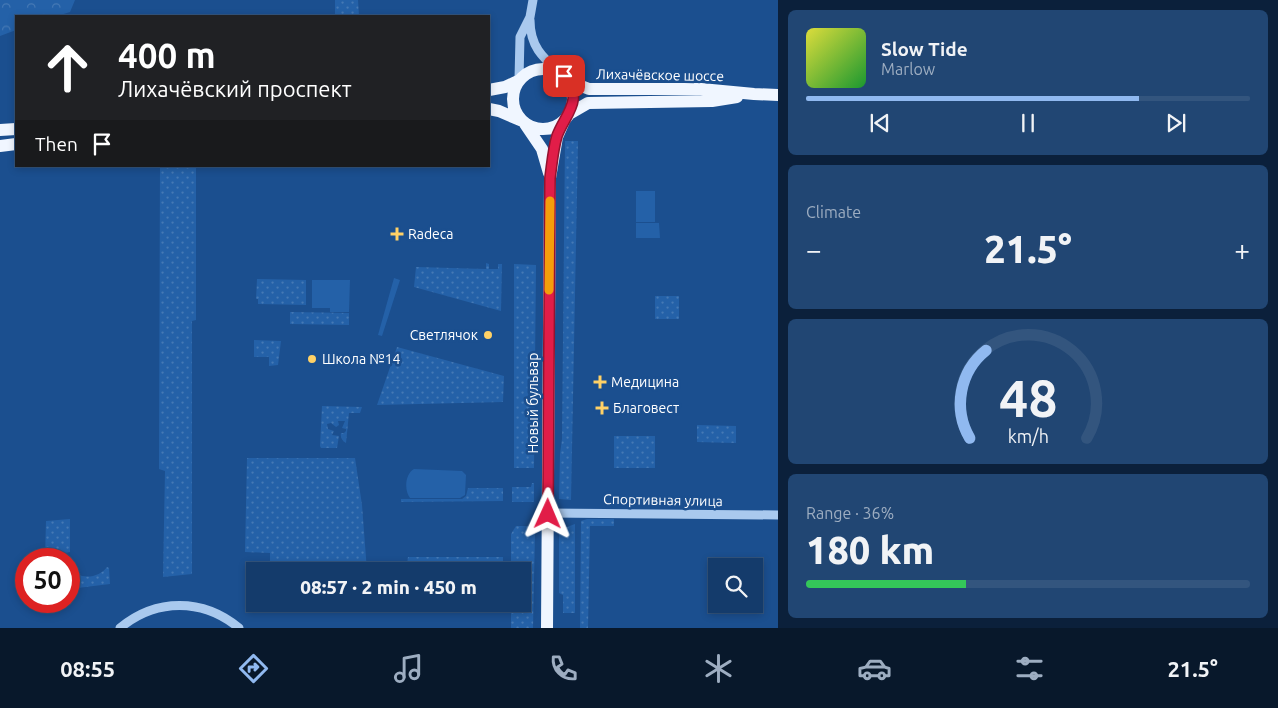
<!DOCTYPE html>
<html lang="en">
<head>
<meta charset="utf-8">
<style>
  :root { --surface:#143b6b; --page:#214673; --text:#f1f3f6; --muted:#9dadc1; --line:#33557e; --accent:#90b9f0 }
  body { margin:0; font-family:Ubuntu,sans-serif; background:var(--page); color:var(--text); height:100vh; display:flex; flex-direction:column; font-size:19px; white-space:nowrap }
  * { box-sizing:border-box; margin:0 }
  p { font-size:16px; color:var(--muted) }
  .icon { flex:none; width:28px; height:28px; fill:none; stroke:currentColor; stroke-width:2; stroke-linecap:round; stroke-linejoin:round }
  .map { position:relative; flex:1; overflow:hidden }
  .drawer { display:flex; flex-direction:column; gap:10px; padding:10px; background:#0b203b; width:500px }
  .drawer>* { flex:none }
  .banner { position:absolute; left:15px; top:15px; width:475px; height:152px; border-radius:0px; box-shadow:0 2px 8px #0003,0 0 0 1px var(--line); background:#202124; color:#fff; overflow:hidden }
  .tools { position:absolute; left:708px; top:558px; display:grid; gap:10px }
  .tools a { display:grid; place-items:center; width:55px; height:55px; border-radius:0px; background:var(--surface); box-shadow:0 2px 8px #0003,0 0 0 1px var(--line); font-size:25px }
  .speed { position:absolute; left:15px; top:548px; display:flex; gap:10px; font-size:25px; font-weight:700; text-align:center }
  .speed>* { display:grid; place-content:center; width:65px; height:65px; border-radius:50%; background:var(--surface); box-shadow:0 2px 8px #0003,0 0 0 1px var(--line); line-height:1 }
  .speed .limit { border:8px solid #d22; background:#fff; color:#111 }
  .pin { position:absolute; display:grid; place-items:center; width:42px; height:42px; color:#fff; margin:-21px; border-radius:10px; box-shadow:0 2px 8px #0006 }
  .me { position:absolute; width:55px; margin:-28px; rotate:1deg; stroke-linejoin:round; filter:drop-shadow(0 0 4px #0008) }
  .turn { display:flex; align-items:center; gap:18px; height:105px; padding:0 20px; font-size:22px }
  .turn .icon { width:65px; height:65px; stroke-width:2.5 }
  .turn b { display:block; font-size:35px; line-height:42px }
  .then { display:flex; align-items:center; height:48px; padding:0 20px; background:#0003; gap:10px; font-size:19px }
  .big { font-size:38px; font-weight:800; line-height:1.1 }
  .drawer .card { flex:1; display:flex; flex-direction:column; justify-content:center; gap:8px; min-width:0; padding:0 18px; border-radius:8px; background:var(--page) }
  .drawer .dial { align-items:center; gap:0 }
  .dial svg { height:130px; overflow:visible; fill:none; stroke:var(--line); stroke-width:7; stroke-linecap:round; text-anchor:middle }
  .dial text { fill:var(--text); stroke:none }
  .song { display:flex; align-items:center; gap:15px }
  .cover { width:60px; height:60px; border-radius:8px; background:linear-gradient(135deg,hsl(60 70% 55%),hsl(130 70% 35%)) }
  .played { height:5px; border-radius:2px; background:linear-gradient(90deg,var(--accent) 75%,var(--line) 75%) }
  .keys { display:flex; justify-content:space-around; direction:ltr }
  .heat { display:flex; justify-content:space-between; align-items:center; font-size:28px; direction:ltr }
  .charge { height:8px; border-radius:4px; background:linear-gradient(90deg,#34c759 36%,var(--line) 0) }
  .trip { position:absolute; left:246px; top:562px; width:285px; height:50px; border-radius:0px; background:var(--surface); box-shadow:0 2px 8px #0003,0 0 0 1px var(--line); font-weight:800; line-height:50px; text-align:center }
  .tab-bar { display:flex; height:80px; justify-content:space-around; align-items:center; background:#08182b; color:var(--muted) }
  .tab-bar .icon { width:35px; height:35px }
  .tab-bar .selected { color:var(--accent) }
  .tab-bar b { font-size:22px; color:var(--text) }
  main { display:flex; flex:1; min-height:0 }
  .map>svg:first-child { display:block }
  .green { fill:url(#green-dots) }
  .forest { fill:url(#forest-crowns) }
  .pitch { fill:#2461a8 }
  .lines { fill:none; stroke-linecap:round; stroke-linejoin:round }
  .minor { stroke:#a9c9ee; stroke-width:9 }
  .major { stroke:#f0f6ff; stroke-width:12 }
  .route-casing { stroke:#92132f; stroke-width:12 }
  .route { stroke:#e11d48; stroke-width:9 }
  .slow { stroke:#f59e0b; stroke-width:9 }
  .poi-dot { fill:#ffd166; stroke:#1b4f8f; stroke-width:2 }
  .labels { text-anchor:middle; stroke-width:5; stroke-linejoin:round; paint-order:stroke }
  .street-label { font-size:14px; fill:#fff; stroke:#1b4f8f }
  .poi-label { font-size:14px; fill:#fff; stroke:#1b4f8f; text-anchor:start }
</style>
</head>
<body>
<main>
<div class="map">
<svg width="778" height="628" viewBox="0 0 778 628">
  <defs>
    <pattern id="green-dots" width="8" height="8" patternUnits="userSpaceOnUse" patternTransform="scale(1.25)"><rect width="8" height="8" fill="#2461a8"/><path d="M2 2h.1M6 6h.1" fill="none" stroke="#4579b5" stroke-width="1.8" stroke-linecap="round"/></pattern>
    <pattern id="forest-crowns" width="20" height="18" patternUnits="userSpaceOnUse" patternTransform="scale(1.25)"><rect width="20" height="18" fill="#2461a8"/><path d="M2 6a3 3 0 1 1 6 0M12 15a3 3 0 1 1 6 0" fill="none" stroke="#4579b5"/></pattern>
  </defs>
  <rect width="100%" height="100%" fill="#1b4f8f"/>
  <path class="green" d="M335,0H358L359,16H335Z
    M565,141H578L571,500L559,499L560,454L562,439Z
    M160,166H196V320L192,321V574L163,577L165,471L159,469Z
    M486,263L489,264V269H498V264H502L501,311L414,287L416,267L486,269Z
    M514,264L536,265L534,468H514Z
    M257,279L306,280V305L258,304V299H256Z
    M655,296H679V319H655Z
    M290,312L349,313V325L290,324Z
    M254,340L281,341L278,365L269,366V357H254Z
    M397,347L504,376L503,402L377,405Z
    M322,406L362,407L360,413H349L346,443C342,441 340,437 341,433H344L346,431V429L342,428L345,421H338L339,425L336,427L331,423L327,424L328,429L334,431L332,435L339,436L337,448H321L320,446Z
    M697,425L736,426V443L697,442Z
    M614,436H655V468H614Z
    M247,458H355L362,505L367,571H270V553L245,552Z
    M532,483H534V502H512V487H531Z
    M468,488H503V501L401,502V499H462L466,496Z
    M70,519V552L45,558L46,521Z
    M587,519H614V526H590L588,628H580L581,521Z
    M575,524V613H563V595L559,593V530Z
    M516,526H533L535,534L533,628H511V604H522V571H511V534Z
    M408,557H503V571H406Z
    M69,562C71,566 72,570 76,573C85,580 101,576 107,567L109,568L110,584L69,589Z"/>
  <path class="forest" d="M0,0H75L70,12L57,16H16V30L0,36Z"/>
  <path class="pitch" d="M636,191H655V222H636Z
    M636,223H659L660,238H636Z
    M394,278L400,280L382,336L378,335Z
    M312,280H350L349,312H330V308H312Z
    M414,469L462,471L466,475L465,495L460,498H410C404,490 405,474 414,469Z"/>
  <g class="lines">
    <path class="minor" d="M530,20C530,46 542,57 560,73
      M519,79L520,37L530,17L533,0
      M548,513L778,515
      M120,628C156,598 203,598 239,628"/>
    <path class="major" d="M513 99a30 30 0 1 1 60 0a30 30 0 1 1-60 0Z
      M566,80L589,89H701L754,94L778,95
      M489,90L505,87L518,81
      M489,109L499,111L520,120
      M569,114L588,103L712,101L737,97
      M525,124L542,149L549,173
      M0,130L16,129
      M0,146L16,144
      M547,628L550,178L557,137L564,121"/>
  </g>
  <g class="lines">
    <defs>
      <path id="route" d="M548,514L550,178C552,164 553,149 557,136C565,114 585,100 564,76"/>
    </defs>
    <use href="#route" class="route-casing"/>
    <use href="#route" class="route"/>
    <path class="slow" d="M549,290L550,201"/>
  </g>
  <g class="poi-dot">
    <path d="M394.5 226.5h5v5h5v5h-5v5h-5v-5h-5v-5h5z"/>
    <circle cx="488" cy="335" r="5"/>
    <circle cx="312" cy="359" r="5"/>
    <path d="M597.5 374.5h5v5h5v5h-5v5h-5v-5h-5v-5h5z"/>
    <path d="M599.5 400.5h5v5h5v5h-5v5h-5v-5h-5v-5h5z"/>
  </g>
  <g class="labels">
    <g class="street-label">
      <text transform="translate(660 75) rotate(1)" y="5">Лихачёвское шоссе</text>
      <text transform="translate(533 403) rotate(-90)" y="5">Новый бульвар</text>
      <text transform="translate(663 500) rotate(1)" y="5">Спортивная улица</text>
    </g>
    <g class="poi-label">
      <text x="408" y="239">Radeca</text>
      <text x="478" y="340" text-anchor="end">Светлячок</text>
      <text x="322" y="364">Школа №14</text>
      <text x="611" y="387">Медицина</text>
      <text x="613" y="413">Благовест</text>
    </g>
  </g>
</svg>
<div class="tools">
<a><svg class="icon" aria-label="search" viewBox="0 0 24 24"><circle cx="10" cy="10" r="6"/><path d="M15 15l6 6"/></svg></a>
</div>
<div class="speed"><div class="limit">50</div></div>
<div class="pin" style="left:564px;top:76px;background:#d93025"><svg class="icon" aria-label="arrive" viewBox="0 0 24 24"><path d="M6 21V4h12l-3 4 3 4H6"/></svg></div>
<svg class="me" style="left:548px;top:514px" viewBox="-20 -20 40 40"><path d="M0-17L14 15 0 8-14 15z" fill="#e11d48" stroke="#fff" stroke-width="4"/></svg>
<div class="trip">08:57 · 2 min · 450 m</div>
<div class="banner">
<div class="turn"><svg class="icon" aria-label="ahead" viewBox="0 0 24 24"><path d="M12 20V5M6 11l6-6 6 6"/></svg><div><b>400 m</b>Лихачёвский проспект</div></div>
<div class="then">Then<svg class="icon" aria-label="arrive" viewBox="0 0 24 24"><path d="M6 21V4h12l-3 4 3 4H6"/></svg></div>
</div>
</div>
<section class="drawer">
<div class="card">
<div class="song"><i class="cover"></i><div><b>Slow Tide</b><p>Marlow</p></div></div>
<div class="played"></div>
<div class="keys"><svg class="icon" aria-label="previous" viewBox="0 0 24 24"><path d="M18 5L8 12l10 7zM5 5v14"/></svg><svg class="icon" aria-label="pause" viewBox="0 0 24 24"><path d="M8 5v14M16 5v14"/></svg><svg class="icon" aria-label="next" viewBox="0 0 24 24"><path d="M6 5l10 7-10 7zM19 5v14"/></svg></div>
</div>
<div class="card"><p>Climate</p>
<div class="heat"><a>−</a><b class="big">21.5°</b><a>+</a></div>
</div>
<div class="card dial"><svg viewBox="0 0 100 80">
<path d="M14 69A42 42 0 1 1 86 69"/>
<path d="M14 69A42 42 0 0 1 24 15" stroke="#90b9f0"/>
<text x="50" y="56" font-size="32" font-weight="700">48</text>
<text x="50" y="72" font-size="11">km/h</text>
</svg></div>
<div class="card"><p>Range · 36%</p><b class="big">180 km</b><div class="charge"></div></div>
</section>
</main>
<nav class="tab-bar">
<b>08:55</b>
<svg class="icon selected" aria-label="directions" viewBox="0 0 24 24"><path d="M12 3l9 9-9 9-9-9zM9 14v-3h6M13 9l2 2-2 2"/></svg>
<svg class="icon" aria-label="music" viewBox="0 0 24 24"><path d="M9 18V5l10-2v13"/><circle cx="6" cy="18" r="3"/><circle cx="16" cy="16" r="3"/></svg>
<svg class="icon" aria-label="phone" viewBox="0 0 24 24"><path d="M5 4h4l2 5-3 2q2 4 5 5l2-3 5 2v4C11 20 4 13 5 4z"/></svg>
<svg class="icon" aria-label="climate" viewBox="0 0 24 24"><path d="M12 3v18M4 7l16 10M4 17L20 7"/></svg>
<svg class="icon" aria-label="car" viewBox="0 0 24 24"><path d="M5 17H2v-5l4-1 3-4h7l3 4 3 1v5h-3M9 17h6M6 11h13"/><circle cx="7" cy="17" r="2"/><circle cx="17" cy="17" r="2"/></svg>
<svg class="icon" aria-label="filters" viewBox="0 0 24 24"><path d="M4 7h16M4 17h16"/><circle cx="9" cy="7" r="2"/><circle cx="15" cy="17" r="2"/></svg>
<b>21.5°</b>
</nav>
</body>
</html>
